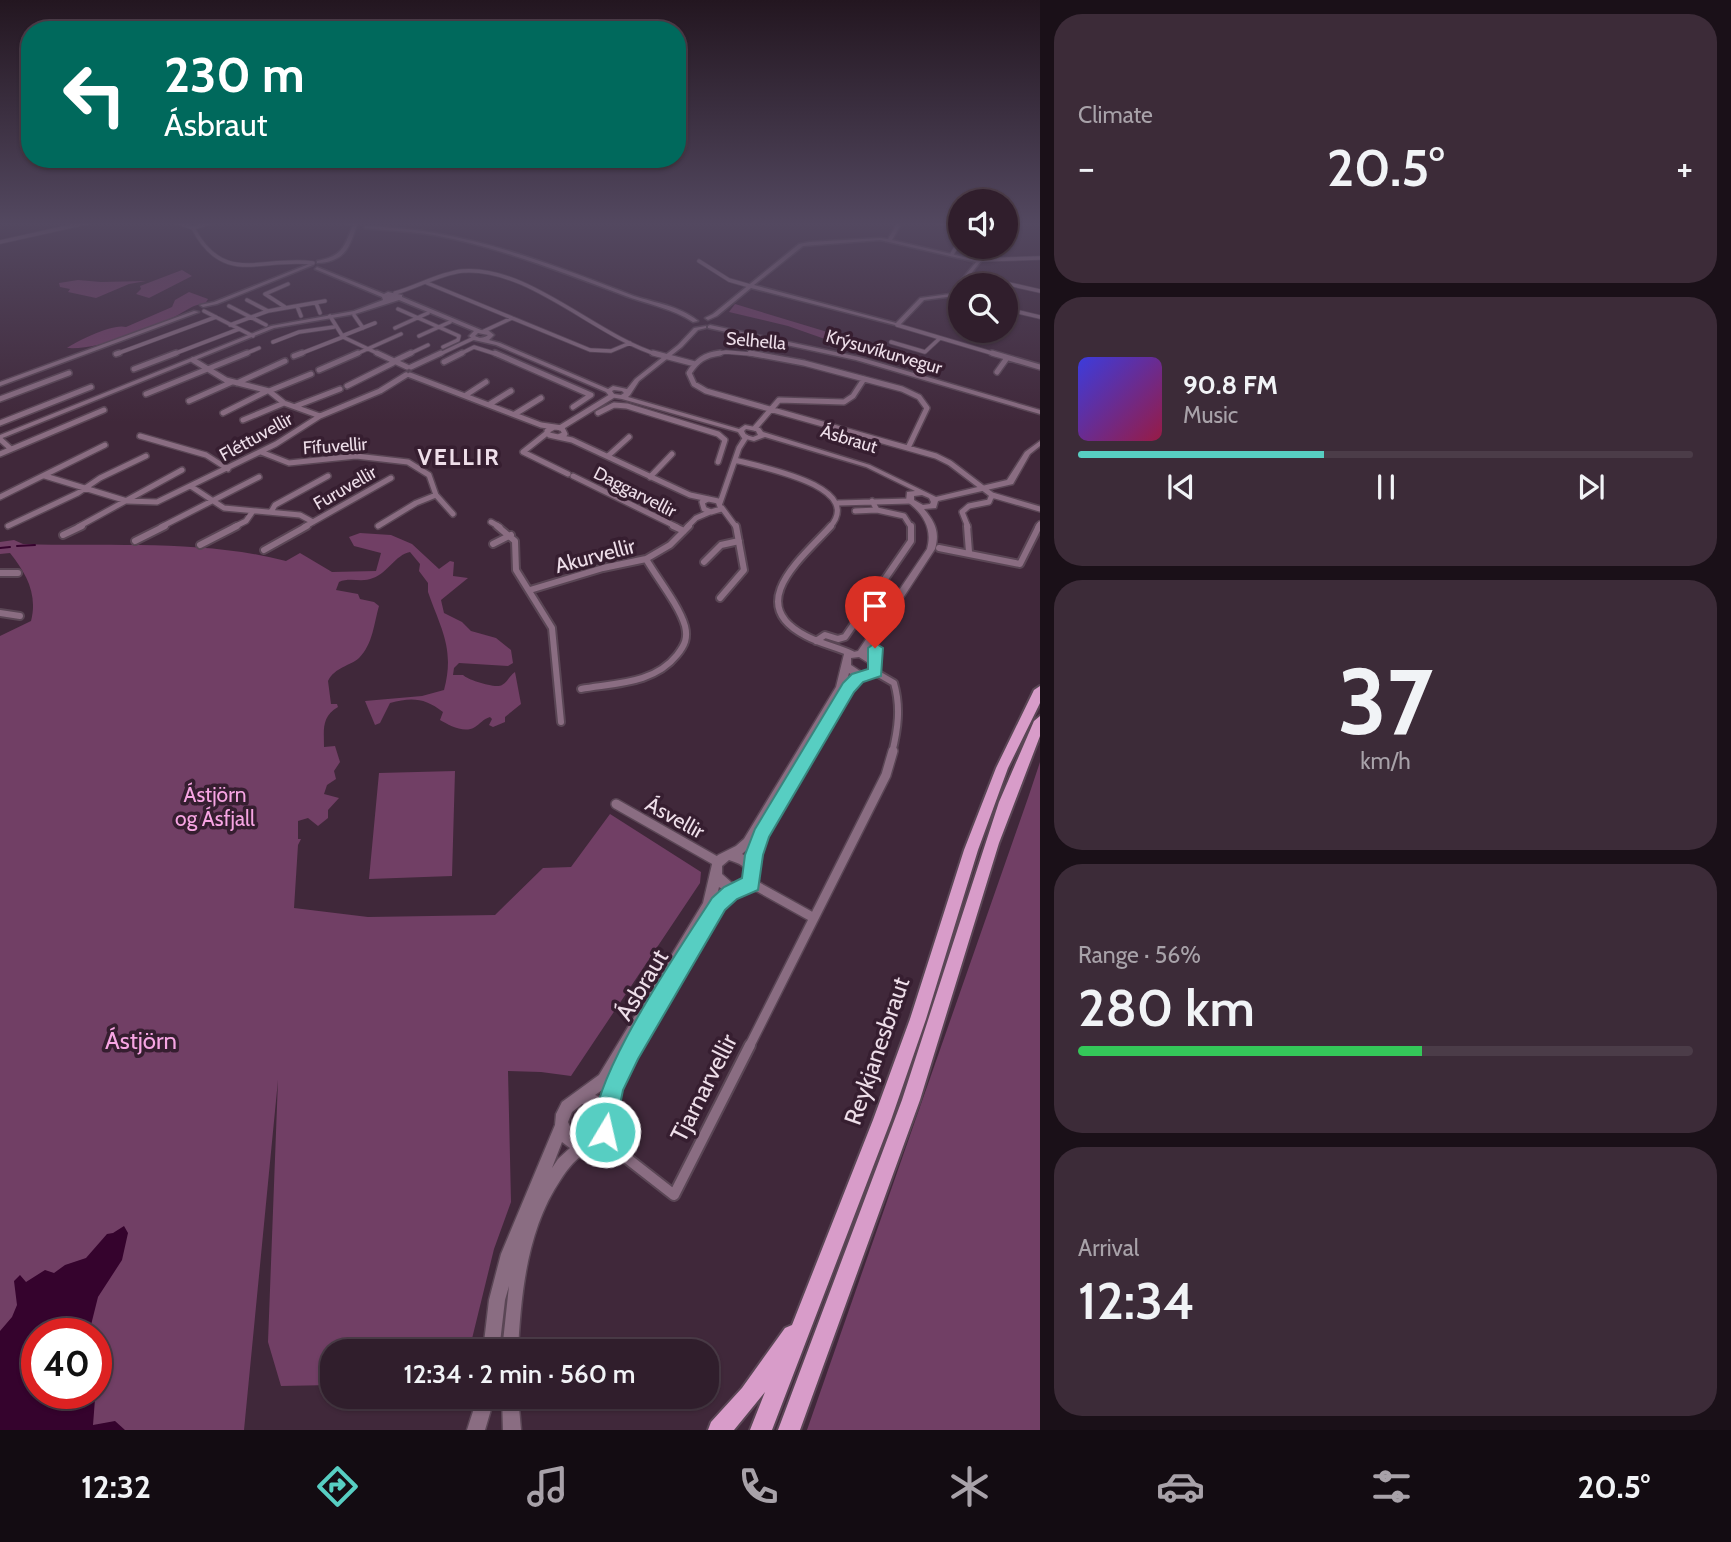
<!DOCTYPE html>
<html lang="en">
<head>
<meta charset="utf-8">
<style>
  :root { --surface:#301e2c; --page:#3c2b38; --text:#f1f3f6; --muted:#a8a2a9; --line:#4b3c48; --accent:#57cec2 }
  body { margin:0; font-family:Cabin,sans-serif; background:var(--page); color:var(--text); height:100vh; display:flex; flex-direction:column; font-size:26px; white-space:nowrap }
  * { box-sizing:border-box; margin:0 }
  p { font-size:23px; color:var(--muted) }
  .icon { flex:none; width:38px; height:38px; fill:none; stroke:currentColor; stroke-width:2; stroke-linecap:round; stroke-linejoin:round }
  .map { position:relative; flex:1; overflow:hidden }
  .drawer { display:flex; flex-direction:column; gap:14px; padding:14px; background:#1a1018; width:691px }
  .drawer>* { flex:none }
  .hud { position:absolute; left:21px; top:21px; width:665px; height:147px; border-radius:28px; box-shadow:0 2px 5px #0004,0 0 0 2px var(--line); background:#00695c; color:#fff; overflow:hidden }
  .tools { position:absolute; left:948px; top:189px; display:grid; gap:14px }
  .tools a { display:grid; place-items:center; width:70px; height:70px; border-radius:50%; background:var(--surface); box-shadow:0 2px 5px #0004,0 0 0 2px var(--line); font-size:35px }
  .speed { position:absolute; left:21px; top:1318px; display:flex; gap:14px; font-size:35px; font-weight:700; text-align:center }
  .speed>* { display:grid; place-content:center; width:91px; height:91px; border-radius:50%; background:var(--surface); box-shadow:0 2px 5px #0004,0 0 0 2px var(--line); line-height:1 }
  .speed .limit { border:10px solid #d22; background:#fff; color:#111 }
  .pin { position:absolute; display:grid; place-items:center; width:60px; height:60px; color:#fff; margin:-72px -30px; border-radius:50% 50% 50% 0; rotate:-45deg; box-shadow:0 0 7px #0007 }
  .pin .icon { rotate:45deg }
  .me { position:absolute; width:77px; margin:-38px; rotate:9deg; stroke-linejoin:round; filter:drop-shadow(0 0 5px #0008) }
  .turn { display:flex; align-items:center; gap:24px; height:147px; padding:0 28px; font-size:32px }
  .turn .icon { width:91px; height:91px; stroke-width:2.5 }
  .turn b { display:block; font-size:49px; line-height:60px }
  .big { font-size:52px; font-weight:600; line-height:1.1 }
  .drawer .card { flex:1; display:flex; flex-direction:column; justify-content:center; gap:10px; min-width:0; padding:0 24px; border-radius:28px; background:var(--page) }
  .drawer .dial { align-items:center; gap:0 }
  .dial b { font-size:91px; line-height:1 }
  .song { display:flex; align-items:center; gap:21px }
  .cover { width:84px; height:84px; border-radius:10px; background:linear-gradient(135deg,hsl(240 70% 55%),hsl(340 70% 35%)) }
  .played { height:7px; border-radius:4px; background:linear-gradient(90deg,var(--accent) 40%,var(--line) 40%) }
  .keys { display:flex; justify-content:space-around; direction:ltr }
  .heat { display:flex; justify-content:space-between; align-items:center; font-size:38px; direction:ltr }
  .charge { height:10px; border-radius:5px; background:linear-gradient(90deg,#34c759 56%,var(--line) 0) }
  .trip { position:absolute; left:320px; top:1339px; width:399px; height:70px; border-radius:28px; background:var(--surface); box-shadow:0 2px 5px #0004,0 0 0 2px var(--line); font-weight:600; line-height:70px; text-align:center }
  .tab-bar { display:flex; height:112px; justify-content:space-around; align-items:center; background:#130c12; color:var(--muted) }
  .tab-bar .icon { width:49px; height:49px }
  .tab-bar .on { color:var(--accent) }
  .tab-bar b { font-size:32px; color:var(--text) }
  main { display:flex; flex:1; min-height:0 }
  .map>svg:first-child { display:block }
  .green { fill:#713f65; fill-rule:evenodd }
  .water { fill:#35032d }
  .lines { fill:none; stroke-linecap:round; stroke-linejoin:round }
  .stream { stroke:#35032d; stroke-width:2 }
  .street-far4-casing { stroke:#5a4655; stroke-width:5 }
  .street-far3-casing { stroke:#5a4655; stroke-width:8 }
  .street-far2-casing { stroke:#5a4655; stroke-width:10 }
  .street-far1-casing { stroke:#5a4655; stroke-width:12 }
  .street-casing { stroke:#5a4655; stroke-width:14 }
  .secondary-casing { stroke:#5a4655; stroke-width:3 }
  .highway-casing { stroke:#5a4655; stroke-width:4 }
  .street-far4 { stroke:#8a6d82; stroke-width:3.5 }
  .street-far3 { stroke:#8a6d82; stroke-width:5 }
  .street-far2 { stroke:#8a6d82; stroke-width:6 }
  .street-far1 { stroke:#8a6d82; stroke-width:9 }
  .street { stroke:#8a6d82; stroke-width:10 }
  .secondary { fill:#8a6d82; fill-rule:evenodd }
  .highway { fill:#d89cc9; fill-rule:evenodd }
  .route { fill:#57cec2; stroke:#39867e; stroke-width:2 }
  .labels { text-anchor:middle; stroke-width:7; stroke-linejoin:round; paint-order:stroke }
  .far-street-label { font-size:18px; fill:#eedee9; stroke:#361e30 }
  .street-label { font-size:21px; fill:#eedee9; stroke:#361e30 }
  .park-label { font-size:21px; fill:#f7a5e3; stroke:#361e30 }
  .far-district-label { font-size:23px; font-weight:bold; letter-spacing:2px; fill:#eedee9; stroke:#361e30 }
  .near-street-label { font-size:24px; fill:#eedee9; stroke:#361e30 }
  .near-park-label { font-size:24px; fill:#f7a5e3; stroke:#361e30 }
</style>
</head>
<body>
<main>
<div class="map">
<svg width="1040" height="1430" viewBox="0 0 1040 1430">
  <rect width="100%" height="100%" fill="#40283a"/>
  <path class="green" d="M182,270L192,276L149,298L136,294L141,289L140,286Z
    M78,280L101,282L146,281L129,284L96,298L68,292L70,289L60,287L59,283Z
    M189,292L208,299L205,304C192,304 185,312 174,317C142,330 102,350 67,348C77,341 113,323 126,327L172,307L175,300Z
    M735,304L877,347L876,352L883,354L856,350L788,326L729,312Z
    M360,533L391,535L412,544L439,569L450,561L454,562L453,576L468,578L441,600L444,613L462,622L471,631L496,638L511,650L513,663L508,666L459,663L454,668L453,675H463C468,680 496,689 502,685C508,682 509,676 515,672L521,704L505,717V722L493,727L489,725L492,719L490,717C483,719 480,724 475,727C464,734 449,725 440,720L443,712C425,698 412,697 390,703L380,723L375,725L365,701L422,696L444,690C455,649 441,629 428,592V583L419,571L420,564L410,552C395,555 388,573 373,578C362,583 350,577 339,582L336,590L358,594L360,599L374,602L379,606C374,623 373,644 359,658C350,666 335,667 328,681L331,704H337L338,707C321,717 324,730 324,747L335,746L340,762L334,771L336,779L327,785L324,794L339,798L328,810V818L318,826L308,818L298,821V839H301L298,845L294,908L368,917L495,915L543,868L571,867L610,814L701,872L700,883L571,1076L541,1072L508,1071L511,1202L494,1249L469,1351H332V1385L281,1386L268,1342L278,1080L244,1430H0V636L31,621C38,594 26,573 10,553L0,554V542L14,540L23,544C110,547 201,539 286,561L300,553L332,572L376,571L381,553L354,546L349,537ZM37,1334H96V1393H37Z
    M1040,762V1430H807L1028,798Z
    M455,771L452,876L369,879L379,773Z"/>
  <path class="water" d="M124,1226L128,1233L122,1260L98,1297L89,1333L37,1334V1393H73L75,1397L79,1395L81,1402L92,1396L95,1399L93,1425L115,1421L125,1430H0V1331L12,1317L17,1305L14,1281L20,1275L26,1282L45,1270L54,1273L65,1265L86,1258L107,1234L113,1233Z"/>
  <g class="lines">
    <path class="stream" d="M17,546L35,545
      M0,548L10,547"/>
    <defs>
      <path id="street-far4" d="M175,222L193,228C224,287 262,256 313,263
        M936,222L961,226
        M193,228L212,222
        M0,242L90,222
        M952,254L961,239
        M977,260L1040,258
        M699,261L729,280L750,286
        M969,275L1040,291
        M427,283L590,350L611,351L630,343
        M395,293C417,287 438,274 462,271C527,265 597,337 659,355
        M952,295L961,297
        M247,300L268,311
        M316,303L320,313
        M229,306L266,325
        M297,306L301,316
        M285,307L265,294L288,284
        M398,309L459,336L458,340L443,347
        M1006,309L1040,317
        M204,311L253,336
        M354,315L363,328
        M330,316L343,337L381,355
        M230,325L268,311L325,301
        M897,325L998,355
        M395,328L428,313
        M484,331L512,318
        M342,336L375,323
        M419,336L450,322
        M273,342L299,332L334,327
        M891,342L925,352L940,338
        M116,354L216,317
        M171,355L239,329
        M242,355L259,348
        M297,355L343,337
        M354,355L401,334
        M407,355L428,345
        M438,355L474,338
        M458,355L474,347L499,355
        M709,355L726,352L762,355"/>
      <path id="street-far3" d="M377,353L407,367
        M495,353L591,395L573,407
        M653,353L695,364
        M720,353C705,355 697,360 689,373L694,384L706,391L936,456L950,463L992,495L1040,509
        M750,353L804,363L902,389L919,397L927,408L908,448
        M992,353L1040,367
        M116,354L119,353
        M294,356L302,353
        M193,360L226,380L269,391L284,403L320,416
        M392,362L411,353
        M444,362L462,353
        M411,367L441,353
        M134,369L176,353
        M319,370L358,353
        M997,372L1007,358
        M410,375L541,425L562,428L565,434L558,437L549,435L547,431L554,427
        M237,383L285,361
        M347,386L393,363
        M269,391L311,374
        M146,394L247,353
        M466,395L486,382
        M0,399L69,373
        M189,401L232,382
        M490,404L511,391
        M296,406L340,389
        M223,413L267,391
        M598,413L614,405L627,406L718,434L725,440L718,462
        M515,414L541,398
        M243,420L284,403
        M0,423L91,387
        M560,428L612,396
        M755,428L779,400L844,402L853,396L864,379
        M547,433L523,452L568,474
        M140,436L206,455L228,469
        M558,437L572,440L690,495L718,501L721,509L711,512L704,509L702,502L708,499
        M0,439L11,449
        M261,452L289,463L356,456L408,462L429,475L436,495L453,514
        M0,454L104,410
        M608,456L629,437
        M735,460C760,467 866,486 830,527
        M45,476L127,501L157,502L276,444L320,416L380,391L406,375
        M573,476L677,527
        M650,477L672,454
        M192,487L224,508L300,515L313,522
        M0,497L105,445
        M872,501L877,510L904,516L911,527
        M720,503L739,448L746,437
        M838,503L910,501
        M722,508L736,527
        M855,511L877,510
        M271,512L275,505L328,476
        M491,522L500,527
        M8,526L78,493L100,478L146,456
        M378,526L416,503L436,495
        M78,527L182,470
        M161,527L259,477
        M234,527L246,521L253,511
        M304,527L391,478
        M687,527L696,518L710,512
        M968,527L962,512L969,506L989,502L992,495
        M1038,527L1040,524"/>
      <path id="street-far2" d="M497,526L515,541L516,570L552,628L561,722
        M673,526L684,531
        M831,526C802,558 743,604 806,636C821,644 837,647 852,654
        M967,526L969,552
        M63,535L82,526
        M135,541L165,526
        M493,544L511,535
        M200,545L237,526
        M939,548L1020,564L1039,526
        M264,550L307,526
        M704,562L721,545L739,541
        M0,573H18
        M530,590L603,568L646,559L670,545L689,526
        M720,598L744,570L736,526
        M0,613L20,616
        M816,641L825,635L838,639L845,637L911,541V526
        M875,672L894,683C901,707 898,729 892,753
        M581,689C615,683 654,684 677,655C685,645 688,638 685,626C679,605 657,578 646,559"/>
      <path id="street-far1" d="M616,804L718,862
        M751,883L814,918
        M749,1047L886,775L893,751"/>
      <path id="street" d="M601,1138L674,1195L750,1045"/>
      <path id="secondary" d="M340,222H349L357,224C350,247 345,262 317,263V261C343,256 344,247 353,225Z
        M898,222H902L892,240L981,261L962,285H961L954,296L924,300L899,326L751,288L717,316L708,320L705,318L713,314L799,244L809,242L880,238L888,239ZM880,240L976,262L950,294L920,298L896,323L754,285L803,246Z
        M366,226C389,227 412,229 435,233C504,245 569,271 634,296C655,303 680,306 698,321L693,322C672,308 646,304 623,295C561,272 499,247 434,235C411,231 388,231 364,228Z
        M309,264L313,265L217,304L203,307L200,305L214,302Z
        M317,267L384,294L388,292L402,295V297L481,330L489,331L494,335L489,340L500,343L608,389L613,386L627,389L635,379L678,345L694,328L706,326V328L698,330L682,347L639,381L630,395L628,397L739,429L745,425L760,428L763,432L870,465L936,497L1007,480L1025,452L1040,441V446L1030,454L1013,484L938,501L936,508L924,509C935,522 940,532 935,549L867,653C877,657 883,664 878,674L861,680L851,690L769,831L760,855L757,870L759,879L757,883L748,893L731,899L722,908L629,1068L620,1089L606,1143C599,1147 589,1151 582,1155C574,1161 566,1171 561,1179C527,1229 521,1293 518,1351H502L509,1286L505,1300L499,1351H483L489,1300L501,1254L555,1125L556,1114L562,1102L599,1075L703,903L713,860L718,855L736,846L744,839L836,687L844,654L858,651L927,549C933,528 922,512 906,501L907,492L915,491L866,467L765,437L754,441L742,438L738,432L622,399L610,397L606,392L496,345L474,340L469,336L474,331L399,300L355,314L274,328L0,439V435L271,326L354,311L383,300L382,297L315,269ZM478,333L488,335C484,338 480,339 475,336ZM614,390L622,391L624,393L621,395L614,394L612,391ZM746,429L756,431L758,435L753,437L746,435L744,431ZM922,495L929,498L931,502L930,504L923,505L914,500V496ZM859,657L870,664L871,670L863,673L851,665V658ZM849,673L854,676L846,684ZM753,844L748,857L742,854ZM729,860C739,863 747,866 747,877L741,884L731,882L722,874V866ZM719,887L725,891L716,899ZM608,1086L603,1101L602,1098L595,1095ZM582,1104L592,1108L598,1119L595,1134L585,1140L573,1133L568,1122L572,1112ZM562,1142L570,1148L558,1159L552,1168Z
        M194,311L199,312L0,386V382Z
        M710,325L859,357L1040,410V414L856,360L708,328V326Z
        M478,1396H495L485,1430H467Z
        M502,1396H518L521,1430H503Z"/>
      <path id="highway" d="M1040,686V703L1008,768L978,850L926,1019L891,1120L772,1430H750L765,1392L734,1430H708L711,1422L742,1388L785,1328L792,1325L873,1120L910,1019L964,850L996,768L1034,690Z
        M1040,716V736L999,843L920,1100L800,1430H778L902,1100L999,802L1034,721Z"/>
    </defs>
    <use href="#street-far4" class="street-far4-casing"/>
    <use href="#street-far3" class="street-far3-casing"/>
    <use href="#street-far2" class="street-far2-casing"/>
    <use href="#street-far1" class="street-far1-casing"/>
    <use href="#street" class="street-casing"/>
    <use href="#secondary" class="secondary-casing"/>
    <use href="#highway" class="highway-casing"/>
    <use href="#street-far4" class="street-far4"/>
    <use href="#street-far3" class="street-far3"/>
    <use href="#street-far2" class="street-far2"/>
    <use href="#street-far1" class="street-far1"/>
    <use href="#street" class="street"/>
    <use href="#secondary" class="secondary"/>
    <use href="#highway" class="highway"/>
  </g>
  <linearGradient id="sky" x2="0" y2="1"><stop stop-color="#231620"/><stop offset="0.53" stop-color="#534860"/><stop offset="1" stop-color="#534860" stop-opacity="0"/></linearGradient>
  <rect width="1040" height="422" fill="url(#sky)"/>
  <path class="route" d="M875,643L883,648L881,676L863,682L854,692L769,837L763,855L758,890L737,899L725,910L638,1059L623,1090L613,1140L605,1143L596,1140C578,1094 685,941 712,898L724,887L742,878L745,855L755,829L843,683L852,674L868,669V648Z"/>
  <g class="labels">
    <g class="far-street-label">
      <text transform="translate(756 341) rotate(5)" y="6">Selhella</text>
      <text transform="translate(884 352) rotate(16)" y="6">Krýsuvíkurvegur</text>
      <text transform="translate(256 437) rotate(-29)" y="6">Fléttuvellir</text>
      <text transform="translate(849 439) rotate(17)" y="6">Ásbraut</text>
      <text transform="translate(335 446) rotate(-4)" y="6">Fífuvellir</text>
      <text transform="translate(345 488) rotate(-30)" y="6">Furuvellir</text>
      <text transform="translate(635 492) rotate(27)" y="6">Daggarvellir</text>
    </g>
    <g class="street-label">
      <text transform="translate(595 556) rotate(-15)" y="7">Akurvellir</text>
      <text transform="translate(675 818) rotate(29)" y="7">Ásvellir</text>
    </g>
    <g class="park-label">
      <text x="215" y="802">Ástjörn<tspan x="215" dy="24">og Ásfjall</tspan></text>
    </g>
    <g class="far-district-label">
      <text x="459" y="465">VELLIR</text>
    </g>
    <g class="near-street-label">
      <text transform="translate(642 985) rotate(-59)" y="8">Ásbraut</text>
      <text transform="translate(877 1051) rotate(-71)" y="8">Reykjanesbraut</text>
      <text transform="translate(704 1088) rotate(-63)" y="8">Tjarnarvellir</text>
    </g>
    <g class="near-park-label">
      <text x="141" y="1049">Ástjörn</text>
    </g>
  </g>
</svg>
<div class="tools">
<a><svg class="icon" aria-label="sound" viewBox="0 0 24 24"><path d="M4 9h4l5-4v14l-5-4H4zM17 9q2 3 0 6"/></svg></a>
<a><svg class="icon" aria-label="search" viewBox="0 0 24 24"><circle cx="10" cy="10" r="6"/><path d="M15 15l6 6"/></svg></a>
</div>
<div class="speed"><div class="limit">40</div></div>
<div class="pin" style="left:875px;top:648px;background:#d93025"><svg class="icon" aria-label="arrive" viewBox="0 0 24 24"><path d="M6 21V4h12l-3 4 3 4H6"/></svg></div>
<svg class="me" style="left:605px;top:1132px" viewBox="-20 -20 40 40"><circle r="17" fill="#57cec2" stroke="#fff" stroke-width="3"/><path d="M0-11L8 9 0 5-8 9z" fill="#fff"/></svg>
<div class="trip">12:34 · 2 min · 560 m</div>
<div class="hud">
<div class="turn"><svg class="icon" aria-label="left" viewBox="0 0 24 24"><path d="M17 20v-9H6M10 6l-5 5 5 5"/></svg><div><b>230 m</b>Ásbraut</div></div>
</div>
</div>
<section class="drawer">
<div class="card"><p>Climate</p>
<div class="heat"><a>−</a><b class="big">20.5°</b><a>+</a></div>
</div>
<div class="card">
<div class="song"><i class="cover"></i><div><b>90.8 FM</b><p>Music</p></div></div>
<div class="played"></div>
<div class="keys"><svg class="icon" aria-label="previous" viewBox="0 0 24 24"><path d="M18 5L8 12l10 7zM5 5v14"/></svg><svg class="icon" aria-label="pause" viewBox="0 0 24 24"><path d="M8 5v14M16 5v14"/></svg><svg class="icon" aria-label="next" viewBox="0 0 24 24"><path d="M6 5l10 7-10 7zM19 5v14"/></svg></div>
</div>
<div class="card dial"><b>37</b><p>km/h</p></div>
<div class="card"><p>Range · 56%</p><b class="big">280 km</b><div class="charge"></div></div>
<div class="card"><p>Arrival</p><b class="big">12:34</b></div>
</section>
</main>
<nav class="tab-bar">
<b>12:32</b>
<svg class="icon on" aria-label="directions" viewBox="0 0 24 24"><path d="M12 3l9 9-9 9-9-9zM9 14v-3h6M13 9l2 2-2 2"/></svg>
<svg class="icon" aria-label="music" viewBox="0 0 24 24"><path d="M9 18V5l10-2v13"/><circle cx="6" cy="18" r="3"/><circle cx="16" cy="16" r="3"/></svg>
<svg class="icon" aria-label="phone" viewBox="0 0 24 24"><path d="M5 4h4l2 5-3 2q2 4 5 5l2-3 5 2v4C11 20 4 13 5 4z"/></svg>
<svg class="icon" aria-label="climate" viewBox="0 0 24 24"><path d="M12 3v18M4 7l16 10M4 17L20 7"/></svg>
<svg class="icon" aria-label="car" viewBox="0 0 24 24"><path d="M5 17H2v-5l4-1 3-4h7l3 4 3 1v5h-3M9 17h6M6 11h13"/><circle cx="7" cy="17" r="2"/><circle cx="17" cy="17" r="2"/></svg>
<svg class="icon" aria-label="filters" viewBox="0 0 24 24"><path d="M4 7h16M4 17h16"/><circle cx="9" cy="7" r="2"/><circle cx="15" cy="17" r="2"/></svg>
<b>20.5°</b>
</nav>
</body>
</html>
